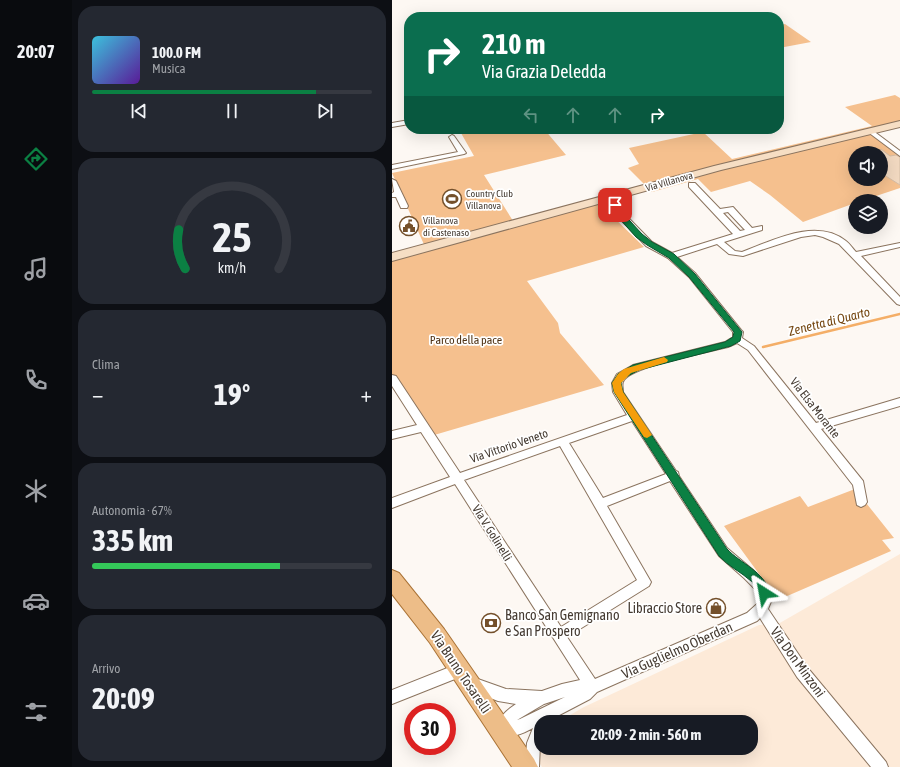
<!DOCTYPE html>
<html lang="it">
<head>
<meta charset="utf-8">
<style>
  :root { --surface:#171b24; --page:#242831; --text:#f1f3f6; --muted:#9ea1a6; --line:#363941; --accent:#0b8043 }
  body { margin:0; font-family:"Asap Condensed",sans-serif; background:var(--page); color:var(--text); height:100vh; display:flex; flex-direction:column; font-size:15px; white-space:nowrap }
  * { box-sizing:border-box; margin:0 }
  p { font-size:13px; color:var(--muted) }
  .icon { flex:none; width:22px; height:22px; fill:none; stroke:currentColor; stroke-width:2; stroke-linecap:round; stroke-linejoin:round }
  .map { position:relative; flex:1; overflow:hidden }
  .drawer { display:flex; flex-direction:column; gap:6px; padding:6px; background:#0d0f14; width:320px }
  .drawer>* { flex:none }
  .hud { position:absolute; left:12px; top:12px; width:380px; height:122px; border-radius:16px; box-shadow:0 4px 16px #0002; background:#0b6e4f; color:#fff; overflow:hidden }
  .tools { position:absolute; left:456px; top:146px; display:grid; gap:8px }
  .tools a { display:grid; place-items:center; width:40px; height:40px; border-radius:50%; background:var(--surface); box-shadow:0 4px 16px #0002; font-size:20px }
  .speed { position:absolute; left:12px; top:703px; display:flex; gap:8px; font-size:20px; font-weight:700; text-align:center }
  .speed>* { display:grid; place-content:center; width:52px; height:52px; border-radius:50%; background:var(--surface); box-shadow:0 4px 16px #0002; line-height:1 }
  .speed .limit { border:6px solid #d22; background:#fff; color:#111 }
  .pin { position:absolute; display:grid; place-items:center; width:34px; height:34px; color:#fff; margin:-17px; border-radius:8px; box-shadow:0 2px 6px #0006 }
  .me { position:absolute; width:44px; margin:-22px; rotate:326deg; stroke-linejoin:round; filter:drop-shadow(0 0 3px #0008) }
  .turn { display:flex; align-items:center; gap:14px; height:84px; padding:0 12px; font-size:18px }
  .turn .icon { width:52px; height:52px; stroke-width:2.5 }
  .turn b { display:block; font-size:28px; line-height:34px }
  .lanes { display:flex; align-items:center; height:38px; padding:0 12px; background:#0003; justify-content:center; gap:20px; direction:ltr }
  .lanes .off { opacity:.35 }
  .big { font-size:30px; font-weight:700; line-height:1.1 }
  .drawer .card { flex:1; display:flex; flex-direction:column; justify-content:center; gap:6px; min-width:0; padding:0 14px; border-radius:16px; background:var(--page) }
  .drawer .dial { align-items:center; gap:0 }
  .dial svg { height:104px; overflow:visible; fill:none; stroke:var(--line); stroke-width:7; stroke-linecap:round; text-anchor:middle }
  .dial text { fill:var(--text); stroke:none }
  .song { display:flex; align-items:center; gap:12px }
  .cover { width:48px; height:48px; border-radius:6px; background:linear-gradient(135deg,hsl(190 70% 55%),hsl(270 70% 35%)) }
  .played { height:4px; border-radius:2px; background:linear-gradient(90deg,var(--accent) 80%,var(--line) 80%) }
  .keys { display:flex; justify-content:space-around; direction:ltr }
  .heat { display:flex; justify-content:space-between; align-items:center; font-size:22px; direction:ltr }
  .charge { height:6px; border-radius:3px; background:linear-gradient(90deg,#34c759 67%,var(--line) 0) }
  .trip { position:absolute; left:142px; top:715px; width:224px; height:40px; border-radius:16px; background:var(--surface); box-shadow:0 4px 16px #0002; font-weight:700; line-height:40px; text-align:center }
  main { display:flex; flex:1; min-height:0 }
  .tab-bar { display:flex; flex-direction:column; width:72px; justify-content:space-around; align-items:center; background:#090b0e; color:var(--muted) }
  .tab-bar .icon { width:28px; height:28px }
  .tab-bar .active { color:var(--accent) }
  .tab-bar b { font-size:18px; color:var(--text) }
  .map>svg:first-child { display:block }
  .built { fill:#fdead8 }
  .green { fill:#f5c08e; fill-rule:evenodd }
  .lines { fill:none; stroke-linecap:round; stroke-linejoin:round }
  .stream { stroke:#f4ae67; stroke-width:2.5 }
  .building { fill:#f2d9c1; stroke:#d5bca5 }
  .street-casing { stroke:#8b745f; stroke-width:2 }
  .secondary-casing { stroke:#8b745f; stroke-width:2 }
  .primary-casing { stroke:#aa7336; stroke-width:2 }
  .street { fill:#fff; fill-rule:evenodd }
  .secondary { fill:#f6dec4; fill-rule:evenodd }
  .primary { fill:#edbd88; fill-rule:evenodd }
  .route { fill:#0b8043; stroke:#07532c }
  .slow { fill:#f59e0b }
  .labels { text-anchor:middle; stroke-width:3.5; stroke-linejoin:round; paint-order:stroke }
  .far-street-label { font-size:10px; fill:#443a31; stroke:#fff }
  .far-poi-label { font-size:10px; fill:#443a31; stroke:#fff; text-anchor:start }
  .park-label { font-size:12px; fill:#503315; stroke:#fff }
  .street-label { font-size:12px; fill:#443a31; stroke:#fff }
  .water-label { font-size:13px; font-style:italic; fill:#764812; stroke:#fff }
  .near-poi-label { font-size:14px; fill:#443a31; stroke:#fff; text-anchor:end }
  .near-street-label { font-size:14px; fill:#443a31; stroke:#fff }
</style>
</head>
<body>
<main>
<nav class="tab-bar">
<b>20:07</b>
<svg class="icon active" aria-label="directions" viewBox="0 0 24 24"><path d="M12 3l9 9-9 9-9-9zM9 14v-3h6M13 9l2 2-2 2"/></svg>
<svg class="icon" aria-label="music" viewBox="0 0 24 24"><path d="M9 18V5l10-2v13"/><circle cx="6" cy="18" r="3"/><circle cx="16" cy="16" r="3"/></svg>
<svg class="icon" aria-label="phone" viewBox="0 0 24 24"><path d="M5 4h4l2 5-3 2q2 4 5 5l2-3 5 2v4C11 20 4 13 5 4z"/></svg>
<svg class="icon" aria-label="climate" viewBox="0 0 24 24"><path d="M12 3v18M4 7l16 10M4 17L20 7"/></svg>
<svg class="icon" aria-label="car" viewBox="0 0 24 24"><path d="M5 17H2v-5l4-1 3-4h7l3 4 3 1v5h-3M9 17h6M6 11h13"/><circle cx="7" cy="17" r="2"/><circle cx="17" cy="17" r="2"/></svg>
<svg class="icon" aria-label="filters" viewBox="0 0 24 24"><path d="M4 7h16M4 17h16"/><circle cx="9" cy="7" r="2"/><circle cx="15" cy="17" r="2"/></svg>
</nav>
<section class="drawer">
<div class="card">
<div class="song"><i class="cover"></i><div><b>100.0 FM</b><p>Musica</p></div></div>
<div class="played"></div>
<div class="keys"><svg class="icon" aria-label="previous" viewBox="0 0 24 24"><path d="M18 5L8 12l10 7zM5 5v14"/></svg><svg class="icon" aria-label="pause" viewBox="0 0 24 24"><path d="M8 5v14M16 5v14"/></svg><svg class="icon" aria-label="next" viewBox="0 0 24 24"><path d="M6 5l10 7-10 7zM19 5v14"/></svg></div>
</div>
<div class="card dial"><svg viewBox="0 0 100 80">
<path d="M14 69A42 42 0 1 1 86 69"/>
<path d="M14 69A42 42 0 0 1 9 39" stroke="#0b8043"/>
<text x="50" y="56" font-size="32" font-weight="700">25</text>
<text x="50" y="72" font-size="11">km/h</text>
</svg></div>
<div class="card"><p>Clima</p>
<div class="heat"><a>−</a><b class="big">19°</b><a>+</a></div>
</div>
<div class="card"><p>Autonomia · 67%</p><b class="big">335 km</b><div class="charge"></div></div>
<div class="card"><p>Arrivo</p><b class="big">20:09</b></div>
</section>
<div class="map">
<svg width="508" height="767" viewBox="0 0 508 767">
  <rect width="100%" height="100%" fill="#fdf8f3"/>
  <path class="built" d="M508,554V767H150L148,764L147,751L149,744V748H359V722H166L192,707L367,625L386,624Z"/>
  <path class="green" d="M393,24L419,42L387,48V25Z
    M503,95L508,98V124L481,132L508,155V188L469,201H463V203L411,222L378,195L358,181L319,192L306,179L260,192L236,168L247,164L237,148L311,132L340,159L480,126L453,107ZM463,153H489V179H463Z
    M92,129H152L174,155L92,175L123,224L210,201L211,207L252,247L135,281L166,323L168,333L212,385L32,438L0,386V258L34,249L0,173L82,156L69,133Z
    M463,489L502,538L490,540L499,551L386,600L332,526L408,496L416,507Z"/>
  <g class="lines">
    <path class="stream" d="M371,347L508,314"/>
  </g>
  <path class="building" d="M489,149L498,156L504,155L508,157V185L489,173Z"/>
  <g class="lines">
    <defs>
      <path id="street" d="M17,120V124L0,127V123Z
        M476,130H480L508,151V156L476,132Z
        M60,135L62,136L74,153L72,154L0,169V165L66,152L57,137Z
        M0,179L4,181L16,206L15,208H9L4,197H0V193L2,192Z
        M297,183H303L328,209L341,207L360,228L370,226V230L332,242L343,251L350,252C380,241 424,217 454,241C458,244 461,249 464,252L508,243V247L469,256L508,297V305L505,304L447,244L431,237L423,235L409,237L351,256L337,254L325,244L285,257L303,273L349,330L351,332L350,338L362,346L424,423L508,398V406L429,429L471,481L475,502L473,505L469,507L465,505L461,485L356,350L345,343L336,347C316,352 242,366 232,380C229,383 231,387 231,392L284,471L286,472L287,476L335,548L361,570L376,586L380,599L376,609L415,667L494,762L496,767H479L405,677L368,618L365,621L205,692L198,699L154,722H149L147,767H133L135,743L141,728C130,734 116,740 104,735L102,730C107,718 113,711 124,704L106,701L78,690L76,685L78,680L83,678L114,689L150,691L170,684L188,680L63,484L0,508V498L58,477L29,432L0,439V431L25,425L0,386V375L4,376L68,473L235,415L221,392L220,383L225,374L241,365L333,342L341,337V332L297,277L276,258L254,246L209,199L213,197H216L260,242L280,253L341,234L297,187ZM336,212L353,230L348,231L331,213ZM240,421L274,474L211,498L177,443ZM168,446L245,580L169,627L72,480ZM278,481L327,556L352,578L366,592L367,599L365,604L355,613L203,679L175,637L257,586L259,582L215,506ZM173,697L128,719L125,720L152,704Z
        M68,663L73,665L75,670L73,675L0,704V690Z"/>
      <path id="secondary" d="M508,121V127L329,170L0,261V253L322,166Z"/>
      <path id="primary" d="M0,570L7,573L52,629L142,759L146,767H120L38,643L0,594Z"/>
    </defs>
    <use href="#street" class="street-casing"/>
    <use href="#secondary" class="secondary-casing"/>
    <use href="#primary" class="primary-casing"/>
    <use href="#street" class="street"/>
    <use href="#secondary" class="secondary"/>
    <use href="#primary" class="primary"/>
  </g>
  <path class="route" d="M223,203L226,204V208L250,234L260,242L282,254L303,274L350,332L348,341L339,346L247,370L232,378L229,383L231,392L335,549C349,564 372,571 378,593L376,596L372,598C365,595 365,586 359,581C349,572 336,566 327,556L222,392L220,383L226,374L241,365L333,342L341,337L342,332L297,277L277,258L255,245L244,237L219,209L220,205Z"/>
  <path class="slow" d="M272,357L276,360L275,362L239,373L229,383L231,392L260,435L255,438L252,437L222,392L220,383L226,374L232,369Z"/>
  <defs>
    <symbol id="stadium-ring" viewBox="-11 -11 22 22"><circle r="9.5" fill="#fff" stroke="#74502b" stroke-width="1.5"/><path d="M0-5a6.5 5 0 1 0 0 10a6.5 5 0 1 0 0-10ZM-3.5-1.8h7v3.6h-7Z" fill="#74502b"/></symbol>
    <symbol id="civic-ring" viewBox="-11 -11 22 22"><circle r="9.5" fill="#fff" stroke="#74502b" stroke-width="1.5"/><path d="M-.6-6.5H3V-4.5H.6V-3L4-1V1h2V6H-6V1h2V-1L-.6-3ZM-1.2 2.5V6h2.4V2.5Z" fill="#74502b"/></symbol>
    <symbol id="shop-ring" viewBox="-11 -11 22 22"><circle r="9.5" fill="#fff" stroke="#74502b" stroke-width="1.5"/><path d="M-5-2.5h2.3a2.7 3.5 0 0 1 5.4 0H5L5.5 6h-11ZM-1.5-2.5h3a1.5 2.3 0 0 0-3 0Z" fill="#74502b"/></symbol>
    <symbol id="bank-ring" viewBox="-11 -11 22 22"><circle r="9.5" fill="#fff" stroke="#74502b" stroke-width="1.5"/><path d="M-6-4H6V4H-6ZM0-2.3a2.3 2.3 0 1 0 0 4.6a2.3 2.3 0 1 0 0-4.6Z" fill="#74502b"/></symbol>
  </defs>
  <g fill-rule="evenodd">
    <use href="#stadium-ring" x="49" y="188" width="22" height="22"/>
    <use href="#civic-ring" x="6" y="215" width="22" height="22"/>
    <use href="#shop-ring" x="313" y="597" width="22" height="22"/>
    <use href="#bank-ring" x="88" y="612" width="22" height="22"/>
  </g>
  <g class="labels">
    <g class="far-street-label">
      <text transform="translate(277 181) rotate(-16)" y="4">Via Villanova</text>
    </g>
    <g class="far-poi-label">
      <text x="74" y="197">Country Club<tspan x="74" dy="12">Villanova</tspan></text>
      <text x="31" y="224">Villanova<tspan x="31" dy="12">di Castenaso</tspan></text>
    </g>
    <g class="park-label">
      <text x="74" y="344">Parco della pace</text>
    </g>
    <g class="street-label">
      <text transform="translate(423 408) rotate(52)" y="4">Via Elsa Morante</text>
      <text transform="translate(117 446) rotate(-19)" y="4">Via Vittorio Veneto</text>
      <text transform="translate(100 533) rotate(58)" y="4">Via V. Golinelli</text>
    </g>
    <g class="water-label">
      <text transform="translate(437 321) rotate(-14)" y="5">Zenetta di Quarto</text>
    </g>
    <g class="near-poi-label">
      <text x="310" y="613">Libraccio Store</text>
      <text x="113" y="620" text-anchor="start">Banco San Gemignano<tspan x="113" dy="16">e San Prospero</tspan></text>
    </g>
    <g class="near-street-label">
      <text transform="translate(285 650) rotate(-24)" y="5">Via Guglielmo Oberdan</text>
      <text transform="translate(406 662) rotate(54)" y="5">Via Don Minzoni</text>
      <text transform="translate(69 672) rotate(56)" y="5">Via Bruno Tosarelli</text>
    </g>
  </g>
</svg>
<div class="tools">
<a><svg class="icon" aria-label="sound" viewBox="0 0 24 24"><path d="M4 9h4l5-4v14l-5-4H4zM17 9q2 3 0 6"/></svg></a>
<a><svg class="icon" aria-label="layers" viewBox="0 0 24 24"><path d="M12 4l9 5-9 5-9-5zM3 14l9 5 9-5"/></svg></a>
</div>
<div class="speed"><div class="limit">30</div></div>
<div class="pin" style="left:223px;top:205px;background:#d93025"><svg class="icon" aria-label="arrive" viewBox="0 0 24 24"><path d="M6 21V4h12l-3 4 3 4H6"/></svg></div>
<svg class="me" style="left:372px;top:593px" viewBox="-20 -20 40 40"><path d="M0-17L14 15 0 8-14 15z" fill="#0b8043" stroke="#fff" stroke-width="4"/></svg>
<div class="trip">20:09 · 2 min · 560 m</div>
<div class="hud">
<div class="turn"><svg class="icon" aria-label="right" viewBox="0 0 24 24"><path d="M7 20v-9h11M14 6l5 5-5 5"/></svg><div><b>210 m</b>Via Grazia Deledda</div></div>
<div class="lanes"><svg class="icon off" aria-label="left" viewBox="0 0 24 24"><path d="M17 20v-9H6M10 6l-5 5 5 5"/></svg><svg class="icon off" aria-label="ahead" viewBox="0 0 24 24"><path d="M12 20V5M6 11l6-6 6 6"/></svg><svg class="icon off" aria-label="ahead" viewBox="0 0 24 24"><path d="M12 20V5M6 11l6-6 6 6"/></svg><svg class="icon" aria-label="right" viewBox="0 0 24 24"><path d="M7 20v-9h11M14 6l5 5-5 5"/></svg></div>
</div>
</div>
</main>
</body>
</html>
